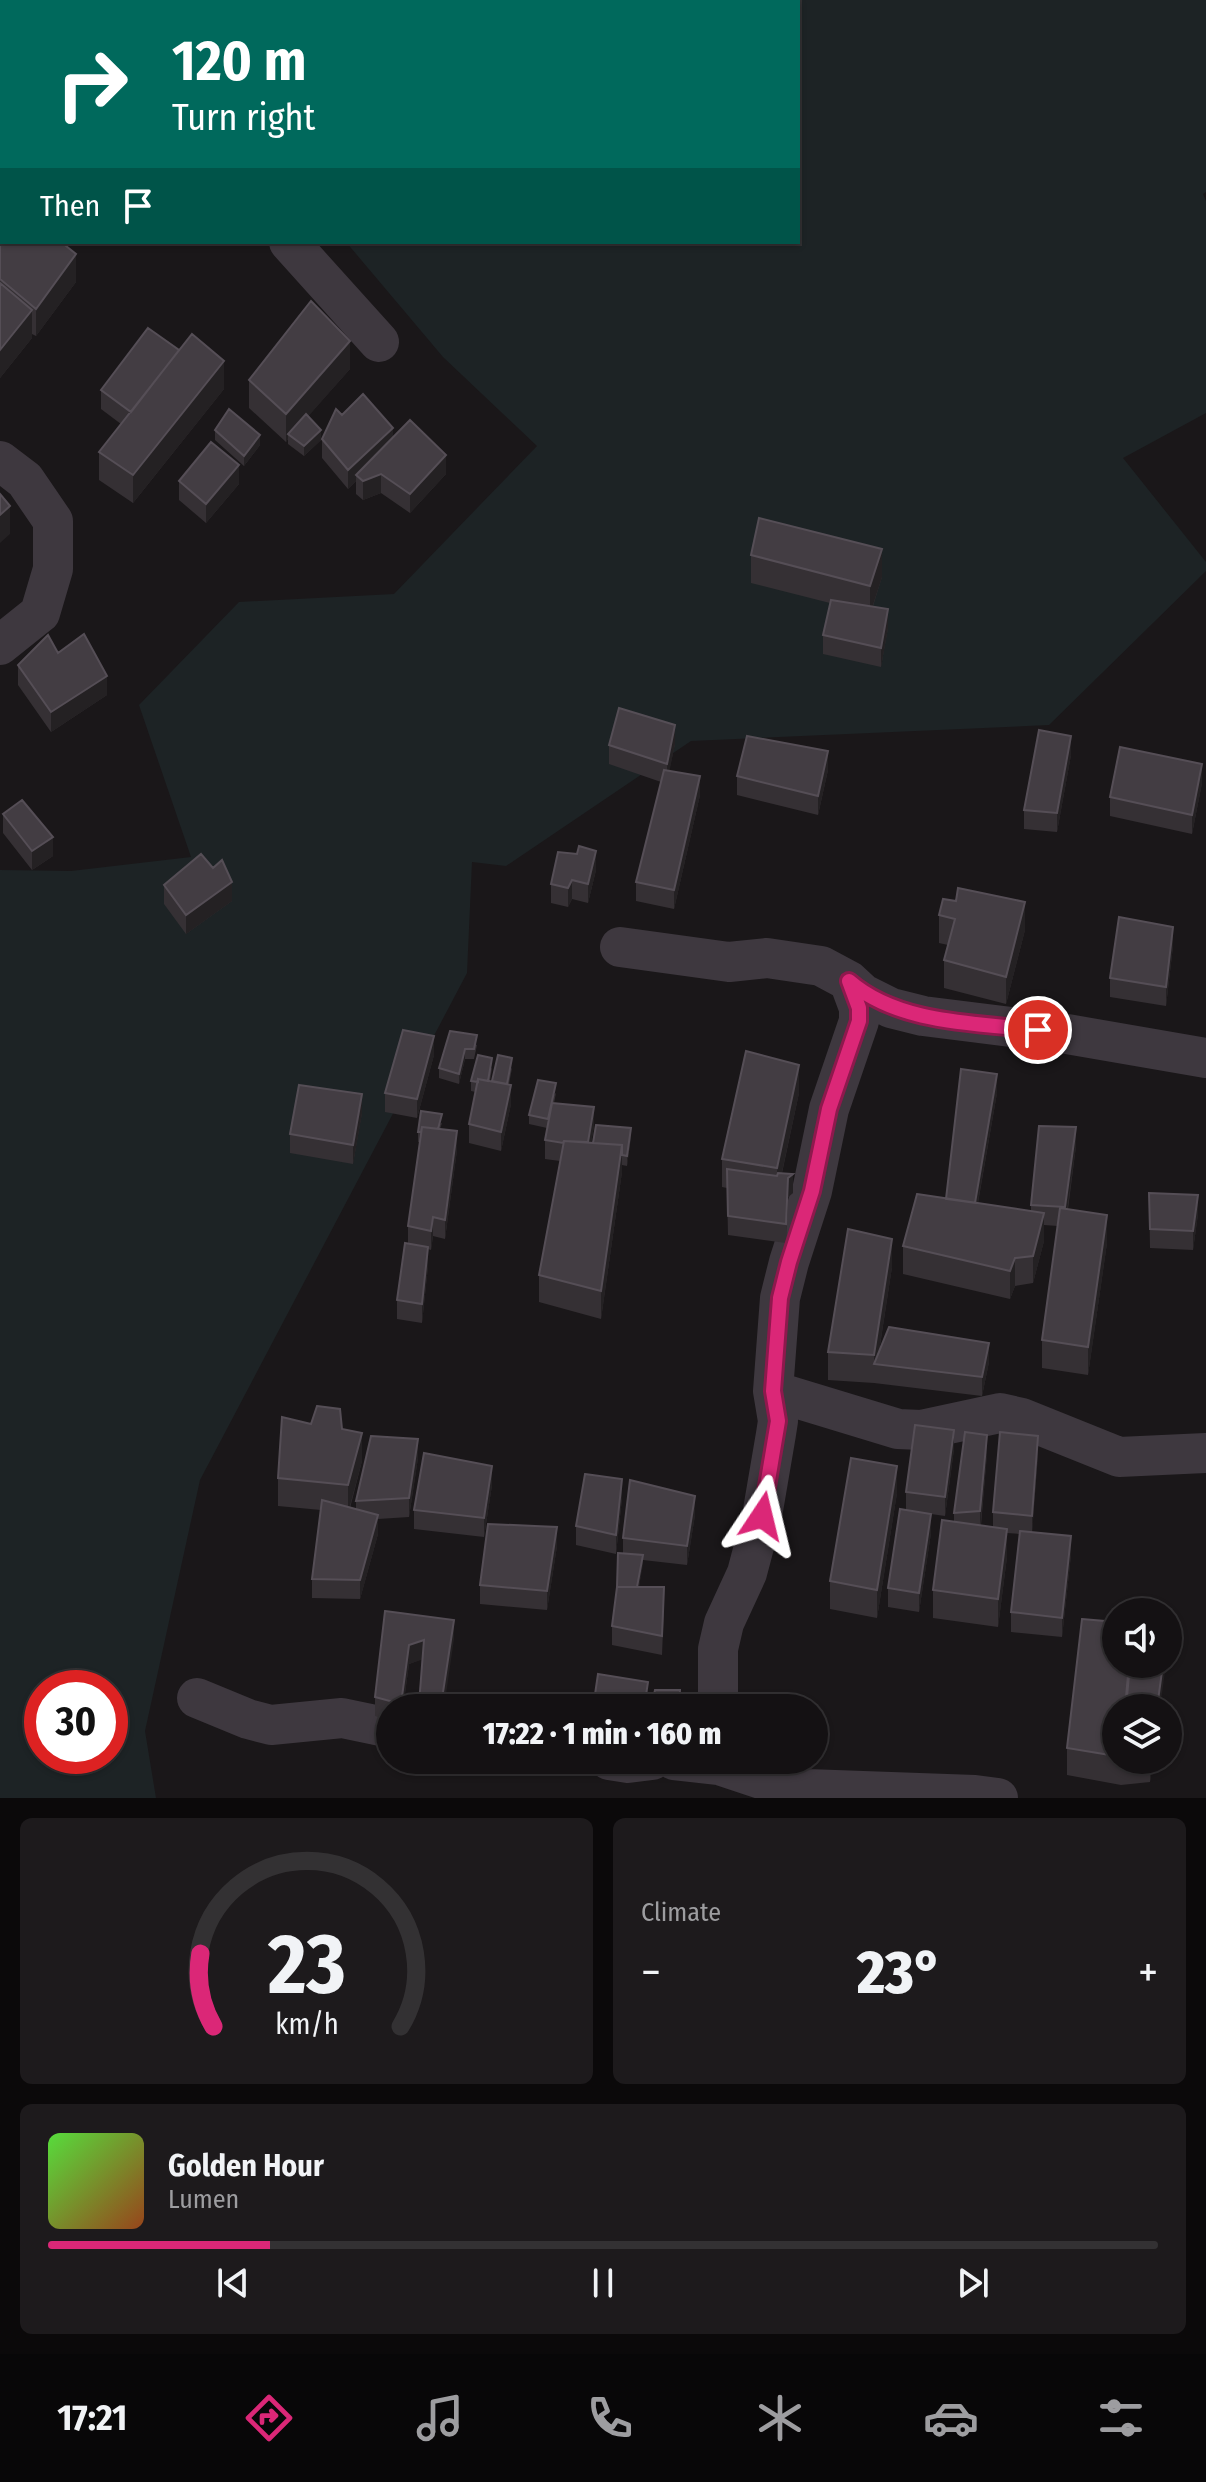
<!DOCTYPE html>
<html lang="en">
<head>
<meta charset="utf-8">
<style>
  :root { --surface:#141113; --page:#1d1a1c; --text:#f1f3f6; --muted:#9d9da0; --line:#333133; --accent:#db2777 }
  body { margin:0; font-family:"Fira Sans Condensed",sans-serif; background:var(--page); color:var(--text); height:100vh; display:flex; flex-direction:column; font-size:30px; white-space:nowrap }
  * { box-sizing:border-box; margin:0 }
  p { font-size:26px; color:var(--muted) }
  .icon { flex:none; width:44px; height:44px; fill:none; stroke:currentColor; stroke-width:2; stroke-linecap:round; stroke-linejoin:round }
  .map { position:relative; height:1798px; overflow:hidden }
  .drawer { display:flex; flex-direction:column; gap:20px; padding:20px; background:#0b090a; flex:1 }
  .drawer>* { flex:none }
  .top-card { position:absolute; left:0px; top:0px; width:800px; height:244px; box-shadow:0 2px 6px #0004,0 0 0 2px var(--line); background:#00695c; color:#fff; overflow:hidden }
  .fabs { position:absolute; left:1102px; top:1598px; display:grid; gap:16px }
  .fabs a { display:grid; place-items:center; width:80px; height:80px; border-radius:50%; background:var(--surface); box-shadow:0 2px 6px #0004,0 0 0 2px var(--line); font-size:40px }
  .speed { position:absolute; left:24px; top:1670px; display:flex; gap:16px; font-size:40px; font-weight:700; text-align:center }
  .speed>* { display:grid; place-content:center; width:104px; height:104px; border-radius:50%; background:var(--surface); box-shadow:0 2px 6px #0004,0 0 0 2px var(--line); line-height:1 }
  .speed .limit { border:12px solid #d22; background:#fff; color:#111 }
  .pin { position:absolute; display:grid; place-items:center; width:68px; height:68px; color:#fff; margin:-34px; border:4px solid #fff; border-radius:50%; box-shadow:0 2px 8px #0007 }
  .me { position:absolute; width:88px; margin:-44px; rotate:10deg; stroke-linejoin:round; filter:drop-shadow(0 0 6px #0008) }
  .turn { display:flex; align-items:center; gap:28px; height:168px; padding:0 40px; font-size:36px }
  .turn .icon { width:104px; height:104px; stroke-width:2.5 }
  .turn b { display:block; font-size:56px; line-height:68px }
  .then { display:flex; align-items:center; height:76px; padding:0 40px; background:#0003; gap:16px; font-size:30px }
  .big { font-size:60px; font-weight:800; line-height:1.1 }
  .drawer .card { flex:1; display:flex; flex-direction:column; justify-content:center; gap:12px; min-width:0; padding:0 28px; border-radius:12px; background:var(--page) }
  .drawer .dial { align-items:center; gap:0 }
  .dial svg { height:208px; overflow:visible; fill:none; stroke:var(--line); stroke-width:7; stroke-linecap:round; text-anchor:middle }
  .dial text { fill:var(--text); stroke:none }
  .song { display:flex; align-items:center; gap:24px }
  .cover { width:96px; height:96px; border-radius:12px; background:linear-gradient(135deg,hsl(110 70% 55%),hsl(20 70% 35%)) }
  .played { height:8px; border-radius:4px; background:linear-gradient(90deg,var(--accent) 20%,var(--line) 20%) }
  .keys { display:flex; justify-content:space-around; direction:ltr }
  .heat { display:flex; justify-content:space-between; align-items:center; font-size:44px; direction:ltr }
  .drawer .tiles { flex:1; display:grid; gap:20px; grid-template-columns:1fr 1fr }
  .card:last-child { grid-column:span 2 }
  .trip { position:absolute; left:376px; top:1694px; width:452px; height:80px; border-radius:40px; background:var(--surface); box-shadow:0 2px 6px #0004,0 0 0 2px var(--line); font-weight:800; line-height:80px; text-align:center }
  .dock { display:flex; height:128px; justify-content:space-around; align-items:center; background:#080708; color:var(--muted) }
  .dock .icon { width:56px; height:56px }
  .dock .selected { color:var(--accent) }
  .dock b { font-size:36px; color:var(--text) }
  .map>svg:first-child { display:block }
  .green { fill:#1d2325; fill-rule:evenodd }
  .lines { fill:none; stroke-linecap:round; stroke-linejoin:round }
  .minor { stroke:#3e383f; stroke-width:40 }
  .wall { fill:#353034 }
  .shaded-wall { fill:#242123 }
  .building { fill:#433d43; stroke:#554e56; stroke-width:2 }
  .route-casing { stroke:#8e194d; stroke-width:20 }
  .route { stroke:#db2777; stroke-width:14 }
</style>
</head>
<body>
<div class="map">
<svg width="1206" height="1798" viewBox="0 0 1206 1798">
  <rect width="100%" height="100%" fill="#1a1719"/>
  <path class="green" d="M145,0H1206V192L1203,194L1206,201V413L1123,458L1206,562V571L1049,725L691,741L506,866L472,862L467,973L200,1480L145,1731L156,1798H0V870L71,871L191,857L139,705L239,602L394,594L537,446L443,357L346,242H798V2H147ZM42,1688H110V1756H42Z"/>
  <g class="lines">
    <path class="minor" d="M72,0L73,2
      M289,242L379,342
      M0,461L25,480L53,521V569L40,613L0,645
      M620,947L729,962L767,958L821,966L849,981L863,994L891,1008L923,1016L1067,1034L1206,1058
      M773,1391L898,1429L921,1430L1000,1413L1022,1418L1119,1457L1206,1453
      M197,1698L248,1719L271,1725L342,1718L390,1728
      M718,1708V1649L724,1623L747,1573L762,1516L776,1434L778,1421L773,1391L780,1298L789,1262L812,1191L829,1109L859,1021V1008L849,981
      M609,1760L628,1763L652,1760
      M674,1760L719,1765L776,1784L807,1789L975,1795L998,1798"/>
  </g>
  <path class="wall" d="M0,107L2,109V242L76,282L36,336L32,334V338L0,378Z
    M350,369L308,416L321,440L304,456L288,444V439L286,442L249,408V380Z
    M224,389L133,503L99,480V452L121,424L101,409V390Z
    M342,415L393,437L446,474L410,513L381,493L363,500L356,494V481L348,489L322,458V439Z
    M215,430L260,445L244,466L215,440Z
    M179,481L239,484L206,523L179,500Z
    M751,555L882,577L873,606L888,628L881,667L823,654V635L830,603L751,583Z
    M58,653L107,695L51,732L18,685V665Z
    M675,744L669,771L700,795L674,909L636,901V882L661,782L609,764V745Z
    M1071,755L1057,832L1024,829V810Z
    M828,770L818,815L737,795V776Z
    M1202,783L1192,834L1110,816V797Z
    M3,814L53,856L32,870L3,833Z
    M213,868L232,901L186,934L164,904V885Z
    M596,870L588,903L572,899L568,907L551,903V884Z
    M939,915L1025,930L1006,1004L944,988V960L948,945L939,943Z
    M1173,946L1166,1006L1110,997V978Z
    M450,1031L477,1045L474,1059H465L459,1084L439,1078V1068Z
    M434,1055L417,1118L385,1112V1093Z
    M492,1068L490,1081H492L512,1068L509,1084L511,1104L501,1151L469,1143V1124L476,1092L471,1091V1081Z
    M556,1093L554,1103L594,1126L591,1143L631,1137L627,1166L622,1165V1172L601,1319L539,1302V1275L560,1161L545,1159V1140L547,1128L529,1124V1115Z
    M799,1093L782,1173L793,1193L788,1197L786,1243L728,1235L727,1188L722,1187V1159Z
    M997,1093L978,1203L1031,1211V1205L1076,1146L1068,1209L1107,1243L1088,1375L1042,1368V1340L1058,1226L1044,1225V1241L1033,1283L1015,1286L1010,1299L903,1274V1246L946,1199Z
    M362,1113L353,1164L290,1153V1134Z
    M442,1123L440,1129L457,1150L445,1239L433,1236L431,1250L428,1249V1266L422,1323L397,1319V1300L408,1244V1226L420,1142H418V1132Z
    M1149,1193L1198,1214L1193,1250L1150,1248Z
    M892,1267L879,1352L989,1362L982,1396L874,1383L828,1380V1352Z
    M311,1424L342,1429L362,1461L350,1508L356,1510V1501L418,1458L409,1517L378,1519V1534L360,1599L312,1598V1579L321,1510L278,1506V1478Z
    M954,1449L945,1516L931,1514V1533L919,1612L888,1607V1588L906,1510V1492Z
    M987,1454L981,1525L993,1527V1512L1038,1455L1032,1532L1071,1555L1062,1637L1011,1632V1612L1020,1534L1007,1533V1557L998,1627L933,1618V1590L954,1521V1513Z
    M492,1485L484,1537L414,1529V1510Z
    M897,1493L877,1618L830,1609V1581Z
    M622,1498L616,1554L576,1545V1526Z
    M695,1515L687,1565L643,1560L639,1587L664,1606L662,1655L612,1645V1626L623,1553V1538Z
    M557,1546L547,1610L480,1604V1585Z
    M385,1611L454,1639L419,1708L422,1659L409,1664L403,1708H390V1720L375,1716V1697Z
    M652,1704L680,1708H652Z
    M1116,1708V1760H1153L1150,1782L1121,1785L1067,1775V1748Z"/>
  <path class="shaded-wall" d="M2,148V168L0,170V151Z
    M76,254V282L36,336V309Z
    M32,310V338L0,378V350Z
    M350,341V369L291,436L288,434V439L286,442V414Z
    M224,361V389L133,503V475Z
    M393,428V447L356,475V481L348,489V470Z
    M321,430V440L304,456V446Z
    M260,435V445L244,466V456Z
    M446,455V474L410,513V494Z
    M239,465V484L206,523V504Z
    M381,474V493L363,500V481Z
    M10,506V534L0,543V515Z
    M882,549V577L870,614V586Z
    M888,609V628L881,667V648Z
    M107,676V695L51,732V712Z
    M675,725V744L667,783V764Z
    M1071,736V755L1057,832V813Z
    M828,751V770L818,815V796Z
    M1202,764V783L1192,834V815Z
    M700,776V795L674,909V890Z
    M53,837V856L32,870V851Z
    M596,851V870L588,903V884Z
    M572,880V899L568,907V888Z
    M232,882V901L186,934V915Z
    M1025,902V930L1006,1004V977Z
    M1173,927V946L1166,1006V987Z
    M434,1036V1055L417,1118V1099Z
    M465,1049V1059L459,1084V1074Z
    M799,1065V1093L777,1195V1168Z
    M997,1074V1093L974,1224V1205Z
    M511,1085V1104L501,1151V1132Z
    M362,1094V1113L353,1164V1145Z
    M594,1107V1126L587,1166V1147Z
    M1076,1127V1146L1065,1226V1207Z
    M631,1128V1137L627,1166V1156Z
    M457,1131V1150L445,1239V1220Z
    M622,1145V1172L601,1319V1291Z
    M793,1174V1193L788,1197L786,1243L788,1178Z
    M1198,1195V1214L1193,1250V1231Z
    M1044,1213V1241L1033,1283V1256Z
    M1107,1215V1243L1088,1375V1347Z
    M433,1217V1236L431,1250V1231Z
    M892,1239V1267L877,1364H874V1355Z
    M428,1247V1266L422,1323V1304Z
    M1015,1258V1286L1010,1299V1271Z
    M989,1343V1362L982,1396V1377Z
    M954,1430V1449L945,1516V1497Z
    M362,1433V1461L348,1513V1485Z
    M987,1435V1454L980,1530V1511Z
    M1038,1436V1455L1032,1535V1516Z
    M418,1439V1458L409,1517V1498Z
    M492,1466V1485L484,1537V1518Z
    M897,1466V1493L877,1618V1590Z
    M622,1479V1498L616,1554V1535Z
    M695,1496V1515L687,1565V1546Z
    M931,1514V1533L919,1612V1593Z
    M378,1515V1534L360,1599V1580Z
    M557,1527V1546L547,1610V1591Z
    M1007,1529V1557L998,1627V1599Z
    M1071,1536V1555L1062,1637V1618Z
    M643,1555V1565L637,1597L617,1606Z
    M454,1620V1639L444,1708H419V1704Z
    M424,1640V1659L409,1664L403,1708H401L409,1645Z
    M1163,1664H1166L1160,1708H1157Z
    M648,1682V1701L647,1708H644Z
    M1150,1760H1153L1150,1782Z"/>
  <path class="building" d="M0,107L2,109V148L0,151Z
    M2,165V195L0,193V167Z
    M0,202L2,204V213L0,215Z
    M2,219V242H61L76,254L36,309L0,279V222Z
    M0,283L32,310L0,350Z
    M311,301L350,341L286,414L249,380Z
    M148,328L179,350L131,412L101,390Z
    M192,334L224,361L133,475L99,452Z
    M363,394L393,428L348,470L322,439L336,409L342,415Z
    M229,409L260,435L244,456L215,430Z
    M306,414L321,430L304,446L288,434Z
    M410,420L446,455L410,494L381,474L363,481L356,475Z
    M211,442L239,465L206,504L179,481Z
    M0,494L10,506L0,515Z
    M759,518L882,549L870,586L751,555Z
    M831,600L888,609L881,648L823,635Z
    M84,634L107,676L51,712L18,665L48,635L58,653Z
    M619,708L675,725L667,764L609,745Z
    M1039,730L1071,736L1057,813L1024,810Z
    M747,736L828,751L818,796L737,776Z
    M1120,747L1202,764L1192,815L1110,797Z
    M664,770L700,776L674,890L636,882Z
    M22,800L53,837L32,851L3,814Z
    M579,846L596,851L588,884L572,880L568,888L551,884L558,852L577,854Z
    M201,854L213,868L222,860L232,882L186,915L164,885Z
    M958,888L1025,902L1006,977L944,960L955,919L939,915L943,899L956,901Z
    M1119,917L1173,927L1166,987L1110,978Z
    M403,1030L434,1036L417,1099L385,1093Z
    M450,1031L477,1035L474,1049H465L459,1074L439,1068Z
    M746,1051L799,1065L777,1168L722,1159Z
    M478,1055L492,1058L488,1081L478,1079V1082L471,1081Z
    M498,1055L512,1058L507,1084L492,1081Z
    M961,1069L997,1074L975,1203L946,1199Z
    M478,1079L511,1085L501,1132L469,1124Z
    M538,1080L556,1083L548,1119L529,1115Z
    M299,1085L362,1094L353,1145L290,1134Z
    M552,1103L594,1107L588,1142L564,1141L563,1143L545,1140Z
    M421,1111L442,1114L438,1129L422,1127L421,1132H418Z
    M596,1125L631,1128L627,1156L622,1155V1145L593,1143Z
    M1039,1126L1076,1127L1065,1207L1031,1205Z
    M422,1127L457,1131L445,1220L433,1217L431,1231L408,1226Z
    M564,1141L622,1145L601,1291L539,1275Z
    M727,1169L777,1176L778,1173L793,1174L788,1178L786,1224L728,1216Z
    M1149,1193L1198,1195L1193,1231L1150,1229Z
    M917,1194L1044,1213L1033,1256L1015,1258L1010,1271L903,1246Z
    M1060,1208L1107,1215L1088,1347L1042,1340Z
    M848,1229L892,1239L874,1355L828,1352Z
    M405,1243L428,1247L422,1304L397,1300Z
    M889,1327L989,1343L982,1377L874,1364Z
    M317,1406L340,1409L342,1429L362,1433L348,1485L278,1478L282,1417L311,1424Z
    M915,1425L954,1430L945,1497L906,1492Z
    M965,1432L987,1435L980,1511L954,1513Z
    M1000,1432L1038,1436L1032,1516L993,1512Z
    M371,1436L418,1439L409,1498L356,1501Z
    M424,1453L492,1466L484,1518L414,1510Z
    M851,1458L897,1466L877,1590L830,1581Z
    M585,1474L622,1479L616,1535L576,1526Z
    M630,1480L695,1496L687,1546L623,1538Z
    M322,1500L378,1515L360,1580L312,1579Z
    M900,1509L931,1514L919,1593L888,1588Z
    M942,1520L1007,1529L998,1599L933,1590Z
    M488,1524L557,1527L547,1591L480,1585Z
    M1020,1531L1071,1536L1062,1618L1011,1612Z
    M618,1553L643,1555L637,1587H617Z
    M617,1587H664L662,1636L612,1626Z
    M385,1611L454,1620L442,1699L419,1704L424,1640L409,1645L401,1704L375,1697Z
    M1082,1619L1116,1622V1664H1129L1125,1708H1116V1756L1067,1748Z
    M1130,1664H1163L1157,1708H1126Z
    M598,1674L648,1682L644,1708H593Z
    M655,1690H680L679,1708H669L652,1704Z
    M1121,1760H1150V1763L1121,1766Z"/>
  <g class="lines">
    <defs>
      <path id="route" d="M762,1516L778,1421L773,1391L780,1298L789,1262L812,1191L829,1109L859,1021V1008L849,981C898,1024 976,1023 1038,1030"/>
    </defs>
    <use href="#route" class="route-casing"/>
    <use href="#route" class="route"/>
  </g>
</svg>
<div class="fabs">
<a><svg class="icon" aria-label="sound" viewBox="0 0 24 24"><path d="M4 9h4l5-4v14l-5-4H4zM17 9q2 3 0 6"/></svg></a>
<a><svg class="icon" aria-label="layers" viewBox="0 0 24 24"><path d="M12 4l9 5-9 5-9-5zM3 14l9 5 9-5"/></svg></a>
</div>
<div class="speed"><div class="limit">30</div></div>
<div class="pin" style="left:1038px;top:1030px;background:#d93025"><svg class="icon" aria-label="arrive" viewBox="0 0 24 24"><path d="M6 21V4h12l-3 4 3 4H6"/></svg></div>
<svg class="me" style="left:762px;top:1516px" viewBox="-20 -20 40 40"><path d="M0-17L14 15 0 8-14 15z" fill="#db2777" stroke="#fff" stroke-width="4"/></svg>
<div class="trip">17:22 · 1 min · 160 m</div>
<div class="top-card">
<div class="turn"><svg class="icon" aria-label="right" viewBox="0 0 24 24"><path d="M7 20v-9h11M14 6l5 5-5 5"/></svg><div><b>120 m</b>Turn right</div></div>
<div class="then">Then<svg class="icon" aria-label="arrive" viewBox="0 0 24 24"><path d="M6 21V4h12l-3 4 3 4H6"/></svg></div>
</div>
</div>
<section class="drawer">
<div class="tiles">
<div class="card dial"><svg viewBox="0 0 100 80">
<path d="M14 69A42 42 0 1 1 86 69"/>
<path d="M14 69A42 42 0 0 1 9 41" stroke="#db2777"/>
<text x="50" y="56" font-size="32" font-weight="700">23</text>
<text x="50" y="72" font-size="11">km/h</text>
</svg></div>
<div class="card"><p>Climate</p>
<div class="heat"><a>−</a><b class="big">23°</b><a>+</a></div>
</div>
<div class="card">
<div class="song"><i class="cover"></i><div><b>Golden Hour</b><p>Lumen</p></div></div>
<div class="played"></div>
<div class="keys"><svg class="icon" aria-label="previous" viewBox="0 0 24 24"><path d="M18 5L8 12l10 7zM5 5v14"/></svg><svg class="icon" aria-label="pause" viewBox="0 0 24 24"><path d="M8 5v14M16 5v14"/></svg><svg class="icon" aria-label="next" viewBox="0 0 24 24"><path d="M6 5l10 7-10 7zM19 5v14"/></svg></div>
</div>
</div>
</section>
<nav class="dock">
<b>17:21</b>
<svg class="icon selected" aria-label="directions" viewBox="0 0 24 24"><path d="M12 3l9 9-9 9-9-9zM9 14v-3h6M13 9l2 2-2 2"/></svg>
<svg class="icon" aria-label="music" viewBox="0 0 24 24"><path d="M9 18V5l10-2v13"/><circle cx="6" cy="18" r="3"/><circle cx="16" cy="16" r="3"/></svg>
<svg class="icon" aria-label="phone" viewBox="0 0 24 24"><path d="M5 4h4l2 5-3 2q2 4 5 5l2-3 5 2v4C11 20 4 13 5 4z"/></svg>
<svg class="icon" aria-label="climate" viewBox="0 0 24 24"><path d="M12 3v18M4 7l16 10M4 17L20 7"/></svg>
<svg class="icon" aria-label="car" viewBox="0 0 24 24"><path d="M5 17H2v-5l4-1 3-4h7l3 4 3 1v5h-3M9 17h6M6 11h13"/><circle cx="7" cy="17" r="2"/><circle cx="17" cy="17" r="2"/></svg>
<svg class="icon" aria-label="filters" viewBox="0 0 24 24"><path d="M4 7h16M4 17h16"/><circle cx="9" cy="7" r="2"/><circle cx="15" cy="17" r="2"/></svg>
</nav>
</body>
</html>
